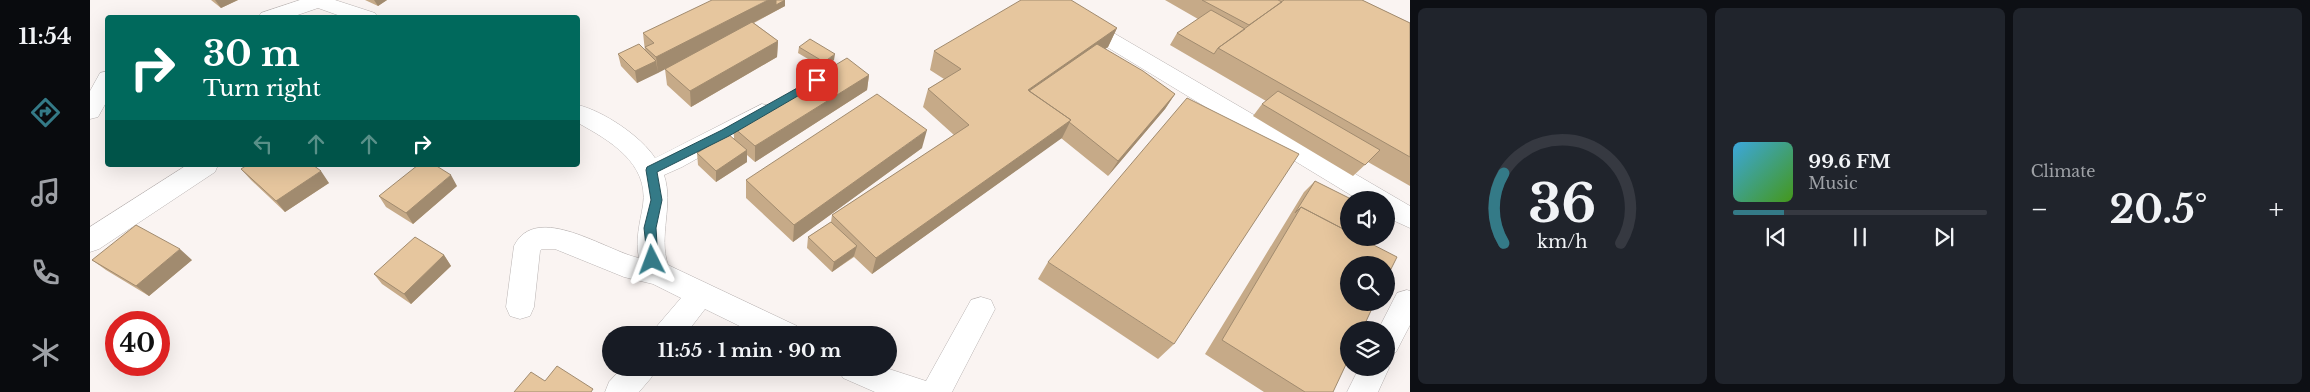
<!DOCTYPE html>
<html lang="en">
<head>
<meta charset="utf-8">
<style>
  :root { --surface:#171b24; --page:#20242c; --text:#f1f3f6; --muted:#9ea1a6; --line:#363941; --accent:#347a87 }
  body { margin:0; font-family:"Libre Baskerville",serif; background:var(--page); color:var(--text); height:100vh; display:flex; flex-direction:column; font-size:19px; white-space:nowrap }
  * { box-sizing:border-box; margin:0 }
  p { font-size:16px; color:var(--muted) }
  .icon { flex:none; width:28px; height:28px; fill:none; stroke:currentColor; stroke-width:2; stroke-linecap:round; stroke-linejoin:round }
  .map { position:relative; flex:1; overflow:hidden }
  .drawer { display:flex; flex-direction:column; gap:8px; padding:8px; background:#0d0f14; width:900px }
  .drawer>* { flex:none }
  .guide { position:absolute; left:15px; top:15px; width:475px; height:152px; border-radius:5px; box-shadow:0 5px 20px #0002; background:#00695c; color:#fff; overflow:hidden }
  .fabs { position:absolute; left:1250px; top:191px; display:grid; gap:10px }
  .fabs a { display:grid; place-items:center; width:55px; height:55px; border-radius:50%; background:var(--surface); box-shadow:0 5px 20px #0002; font-size:25px }
  .speed { position:absolute; left:15px; top:311px; display:flex; gap:10px; font-size:25px; font-weight:700; text-align:center }
  .speed>* { display:grid; place-content:center; width:65px; height:65px; border-radius:50%; background:var(--surface); box-shadow:0 5px 20px #0002; line-height:1 }
  .speed .limit { border:8px solid #d22; background:#fff; color:#111 }
  .pin { position:absolute; display:grid; place-items:center; width:42px; height:42px; color:#fff; margin:-21px; border-radius:10px; box-shadow:0 2px 8px #0006 }
  .me { position:absolute; width:55px; margin:-28px; rotate:357deg; stroke-linejoin:round; filter:drop-shadow(0 0 4px #0008) }
  .turn { display:flex; align-items:center; gap:18px; height:105px; padding:0 15px; font-size:22px }
  .turn .icon { width:65px; height:65px; stroke-width:2.5 }
  .turn b { display:block; font-size:35px; line-height:42px }
  .lanes { display:flex; align-items:center; height:48px; padding:0 15px; background:#0003; justify-content:center; gap:25px; direction:ltr }
  .lanes .off { opacity:.35 }
  .big { font-size:38px; font-weight:800; line-height:1.1 }
  .drawer .tile { flex:1; display:flex; flex-direction:column; justify-content:center; gap:8px; min-width:0; padding:0 18px; border-radius:8px; background:var(--page) }
  .drawer .dial { align-items:center; gap:0 }
  .dial svg { height:130px; overflow:visible; fill:none; stroke:var(--line); stroke-width:7; stroke-linecap:round; text-anchor:middle }
  .dial text { fill:var(--text); stroke:none }
  .song { display:flex; align-items:center; gap:15px }
  .cover { width:60px; height:60px; border-radius:8px; background:linear-gradient(135deg,hsl(200 70% 55%),hsl(100 70% 35%)) }
  .played { height:5px; border-radius:2px; background:linear-gradient(90deg,var(--accent) 20%,var(--line) 20%) }
  .keys { display:flex; justify-content:space-around; direction:ltr }
  .heat { display:flex; justify-content:space-between; align-items:center; font-size:28px; direction:ltr }
  .drawer .tiles { flex:1; display:grid; gap:8px; grid-template-columns:repeat(3,1fr) }
  .trip { position:absolute; left:512px; top:326px; width:295px; height:50px; border-radius:25px; background:var(--surface); box-shadow:0 5px 20px #0002; font-weight:800; line-height:50px; text-align:center }
  main { display:flex; flex:1; min-height:0 }
  .menu { display:flex; flex-direction:column; width:90px; justify-content:space-around; align-items:center; background:#090b0e; color:var(--muted) }
  .menu .icon { width:35px; height:35px }
  .menu .on { color:var(--accent) }
  .menu b { font-size:22px; color:var(--text) }
  .map>svg:first-child { display:block }
  .lines { fill:none; stroke-linecap:round; stroke-linejoin:round }
  .minor-casing { stroke:#b9b3b2; stroke-width:1 }
  .minor { fill:#fff; fill-rule:evenodd }
  .wall { fill:#c6aa88 }
  .shaded-wall { fill:#a18b6f }
  .building { fill:#e6c69e; stroke:#a18b6f }
  .route { fill:#347a87; stroke:#224f58 }
</style>
</head>
<body>
<main>
<nav class="menu">
<b>11:54</b>
<svg class="icon on" aria-label="directions" viewBox="0 0 24 24"><path d="M12 3l9 9-9 9-9-9zM9 14v-3h6M13 9l2 2-2 2"/></svg>
<svg class="icon" aria-label="music" viewBox="0 0 24 24"><path d="M9 18V5l10-2v13"/><circle cx="6" cy="18" r="3"/><circle cx="16" cy="16" r="3"/></svg>
<svg class="icon" aria-label="phone" viewBox="0 0 24 24"><path d="M5 4h4l2 5-3 2q2 4 5 5l2-3 5 2v4C11 20 4 13 5 4z"/></svg>
<svg class="icon" aria-label="climate" viewBox="0 0 24 24"><path d="M12 3v18M4 7l16 10M4 17L20 7"/></svg>
</nav>
<div class="map">
<svg width="1320" height="392" viewBox="0 0 1320 392">
  <rect width="100%" height="100%" fill="#faf4f2"/>
  <g class="lines">
    <defs>
      <path id="minor" d="M210,0H245L285,13L288,18H256L228,8L199,18H168L171,13Z
        M943,0H967L1320,206V228L1296,217V200H1269L946,4Z
        M18,71V99L8,117L0,119V91L10,73Z
        M672,104L680,106L683,112L680,118L592,167L574,175C584,205 568,235 578,265L707,326L711,335H668L615,309L595,335H563L567,326L591,298L563,284L534,277L465,249H452L450,251L444,307L440,316L430,319L420,316L416,307L424,246C446,201 516,251 549,258C545,240 550,223 553,205C559,163 519,140 488,123V105C513,111 551,136 565,158Z
        M97,165H128L125,172L9,249L0,252V227Z
        M1317,290L1320,291V325L1306,352L1296,356V330H1288L1307,293Z
        M891,297L901,300L905,309L862,392H785L753,378L748,368H796L836,381L881,300Z
        M1296,362L1299,368L1288,392H1257L1269,368H1296Z
        M532,368H566L561,378L549,392H515L519,382Z"/>
    </defs>
    <use href="#minor" class="minor-casing"/>
    <use href="#minor" class="minor"/>
  </g>
  <path class="wall" d="M121,0H148L131,8Z
    M275,0H297L288,6Z
    M695,0V6L664,23L688,41L687,57L601,107L577,85L575,69L582,65L547,83L531,66L528,54L555,51L553,33Z
    M1075,0H1272L1320,23V186L1278,162L1263,176L1163,116L1172,104L1176,101L1080,45L1087,33L1108,19Z
    M1027,28L1018,47L1015,49L1085,94L1075,109L1018,176L971,138L782,274L764,257L742,272L717,248L718,237L741,222L742,215L864,135L833,107L838,89L854,79L840,70L844,51Z
    M709,47L744,60L733,68L708,53Z
    M779,75L777,90L665,162L657,155V162L626,182L608,165L607,153L644,138L643,127Z
    M832,148L703,242L656,198V180Z
    M151,169L239,183L195,212L161,180Z
    M1225,181L1257,231L1243,392H1174L1115,354L1214,192Z
    M367,186L323,224L296,207L289,196Z
    M354,255L361,266L321,304L292,284L284,274Z
    M2,260H102L59,296L16,270Z
    M958,262L1084,344L1068,359L948,279Z"/>
  <path class="shaded-wall" d="M125,0H148L131,8Z
    M284,0H297L288,6Z
    M678,0H695V6L568,73L566,57Z
    M1027,28L1018,47L944,98L938,90Z
    M688,41L687,57L601,107L600,91Z
    M745,54L744,60L733,68L734,62Z
    M566,61L568,73L547,83L545,71Z
    M779,75L777,90L665,162V146Z
    M1085,94L1075,109L1018,176L1028,161Z
    M981,120L972,138L782,274L786,258Z
    M837,130L832,148L703,242L704,225Z
    M657,150V162L626,182V171Z
    M231,171L239,183L195,212L186,201Z
    M361,175L367,186L323,224L316,213Z
    M767,246L764,256L742,272L744,262Z
    M90,249L102,260L59,296L46,286Z
    M354,255L361,266L321,304L314,294Z"/>
  <path class="building" d="M622,0H678L566,57L555,47L564,43L553,33Z
    M686,0H695L686,5Z
    M931,0H981L1027,28L938,90L981,120L786,258L742,215L879,125L838,89L871,69L844,51Z
    M1112,0H1188L1192,2L1159,25Z
    M1194,0H1272L1320,23V157L1128,48Z
    M1121,10L1155,29L1128,48L1124,54L1087,33Z
    M662,22L688,41L600,91L575,69Z
    M720,39L745,54L734,62L709,47Z
    M549,44L566,61L545,71L528,54Z
    M1007,44L1053,71L1085,94L1028,161L979,122L981,120L939,91Z
    M757,58L779,75L665,146L643,127Z
    M1188,91L1290,150L1275,165L1172,104Z
    M787,94L837,130L704,225L656,180Z
    M1097,98L1209,154L1084,344L958,262Z
    M638,134L657,150L626,171L607,153Z
    M157,165H223L231,171L186,201L151,169Z
    M328,165H345L361,175L316,213L289,196Z
    M1225,181L1263,200H1259V228L1257,231L1211,207L1205,213Z
    M1211,207L1259,232V238H1270L1307,257L1296,279V265H1259V302H1285L1272,330H1259V358L1243,392H1215L1132,340Z
    M741,222L767,246L744,262L718,237Z
    M46,225L90,249L46,286L2,260Z
    M325,237L354,255L314,294L284,274Z
    M467,366L503,389L501,392H424L441,372L455,381Z"/>
  <path class="route" d="M727,77L730,78V83L639,136L567,172L572,200L566,228L568,260L566,264H558L554,228L561,200L556,170L557,167L632,130Z"/>
</svg>
<div class="fabs">
<a><svg class="icon" aria-label="sound" viewBox="0 0 24 24"><path d="M4 9h4l5-4v14l-5-4H4zM17 9q2 3 0 6"/></svg></a>
<a><svg class="icon" aria-label="search" viewBox="0 0 24 24"><circle cx="10" cy="10" r="6"/><path d="M15 15l6 6"/></svg></a>
<a><svg class="icon" aria-label="layers" viewBox="0 0 24 24"><path d="M12 4l9 5-9 5-9-5zM3 14l9 5 9-5"/></svg></a>
</div>
<div class="speed"><div class="limit">40</div></div>
<div class="pin" style="left:727px;top:80px;background:#d93025"><svg class="icon" aria-label="arrive" viewBox="0 0 24 24"><path d="M6 21V4h12l-3 4 3 4H6"/></svg></div>
<svg class="me" style="left:562px;top:260px" viewBox="-20 -20 40 40"><path d="M0-17L14 15 0 8-14 15z" fill="#347a87" stroke="#fff" stroke-width="4"/></svg>
<div class="trip">11:55 · 1 min · 90 m</div>
<div class="guide">
<div class="turn"><svg class="icon" aria-label="right" viewBox="0 0 24 24"><path d="M7 20v-9h11M14 6l5 5-5 5"/></svg><div><b>30 m</b>Turn right</div></div>
<div class="lanes"><svg class="icon off" aria-label="left" viewBox="0 0 24 24"><path d="M17 20v-9H6M10 6l-5 5 5 5"/></svg><svg class="icon off" aria-label="ahead" viewBox="0 0 24 24"><path d="M12 20V5M6 11l6-6 6 6"/></svg><svg class="icon off" aria-label="ahead" viewBox="0 0 24 24"><path d="M12 20V5M6 11l6-6 6 6"/></svg><svg class="icon" aria-label="right" viewBox="0 0 24 24"><path d="M7 20v-9h11M14 6l5 5-5 5"/></svg></div>
</div>
</div>
<section class="drawer">
<div class="tiles">
<div class="tile dial"><svg viewBox="0 0 100 80">
<path d="M14 69A42 42 0 1 1 86 69"/>
<path d="M14 69A42 42 0 0 1 14 26" stroke="#347a87"/>
<text x="50" y="56" font-size="32" font-weight="700">36</text>
<text x="50" y="72" font-size="11">km/h</text>
</svg></div>
<div class="tile">
<div class="song"><i class="cover"></i><div><b>99.6 FM</b><p>Music</p></div></div>
<div class="played"></div>
<div class="keys"><svg class="icon" aria-label="previous" viewBox="0 0 24 24"><path d="M18 5L8 12l10 7zM5 5v14"/></svg><svg class="icon" aria-label="pause" viewBox="0 0 24 24"><path d="M8 5v14M16 5v14"/></svg><svg class="icon" aria-label="next" viewBox="0 0 24 24"><path d="M6 5l10 7-10 7zM19 5v14"/></svg></div>
</div>
<div class="tile"><p>Climate</p>
<div class="heat"><a>−</a><b class="big">20.5°</b><a>+</a></div>
</div>
</div>
</section>
</main>
</body>
</html>
